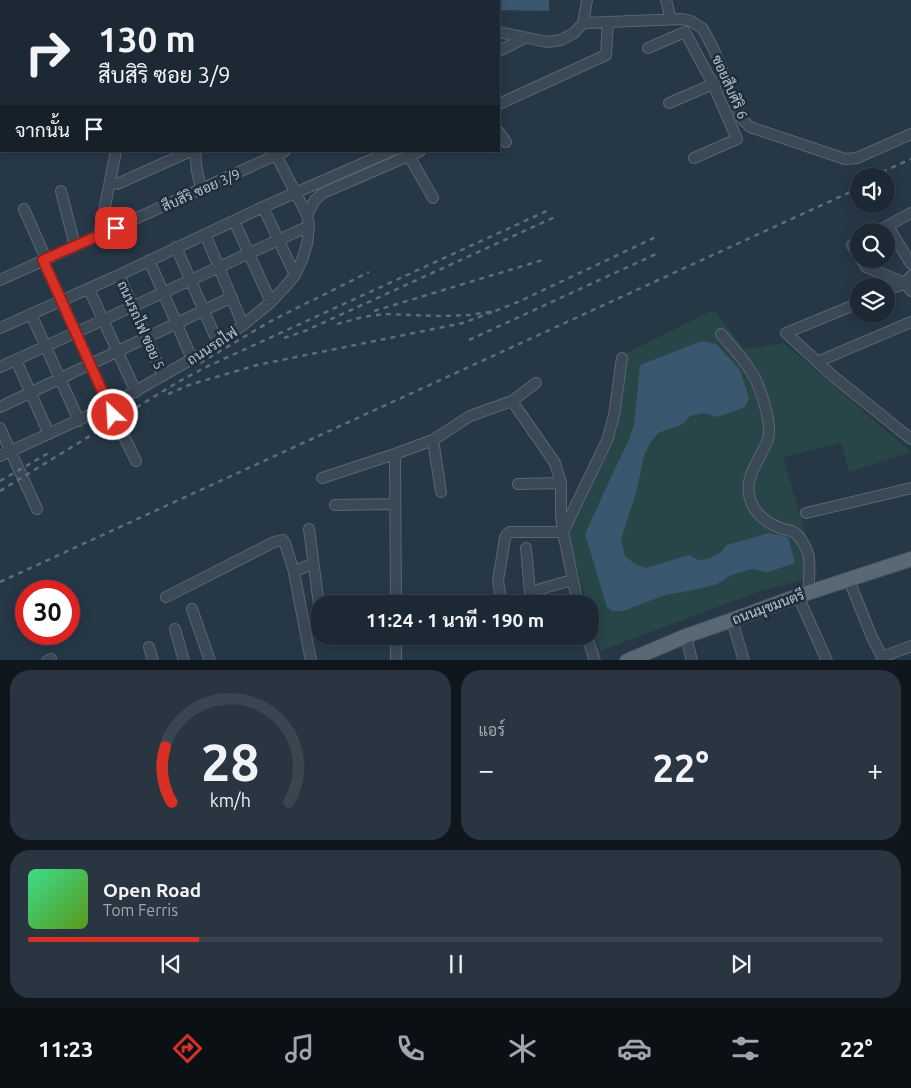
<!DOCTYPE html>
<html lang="th">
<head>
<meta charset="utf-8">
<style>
  :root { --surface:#1c2934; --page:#293540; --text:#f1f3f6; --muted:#a0a6ac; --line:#3a454f; --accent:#d93025 }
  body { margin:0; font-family:Ubuntu,Sarabun,sans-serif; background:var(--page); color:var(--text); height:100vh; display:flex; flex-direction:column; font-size:19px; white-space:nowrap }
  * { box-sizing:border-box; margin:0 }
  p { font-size:16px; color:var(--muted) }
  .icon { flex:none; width:28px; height:28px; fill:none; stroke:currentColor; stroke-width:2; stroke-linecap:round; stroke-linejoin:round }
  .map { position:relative; height:660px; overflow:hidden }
  .panel { display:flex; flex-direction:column; gap:10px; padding:10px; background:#0f171d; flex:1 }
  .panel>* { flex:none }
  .banner { position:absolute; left:0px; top:0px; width:500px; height:152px; box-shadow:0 2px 12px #0003,0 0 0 1px var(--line); background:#1c2934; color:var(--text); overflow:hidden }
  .fabs { position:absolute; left:850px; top:168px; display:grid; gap:10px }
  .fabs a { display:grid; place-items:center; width:45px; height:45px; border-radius:50%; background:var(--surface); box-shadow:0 2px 12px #0003,0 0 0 1px var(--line); font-size:25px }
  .speed { position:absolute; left:15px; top:580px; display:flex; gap:10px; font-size:25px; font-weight:700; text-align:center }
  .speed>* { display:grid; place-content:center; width:65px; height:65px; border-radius:50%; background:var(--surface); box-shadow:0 2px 12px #0003,0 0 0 1px var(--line); line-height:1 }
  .speed .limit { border:8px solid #d22; background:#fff; color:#111 }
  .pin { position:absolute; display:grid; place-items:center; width:42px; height:42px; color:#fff; margin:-21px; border-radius:10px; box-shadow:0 2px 8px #0006 }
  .me { position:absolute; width:55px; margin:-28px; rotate:335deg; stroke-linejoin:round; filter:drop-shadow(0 0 4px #0008) }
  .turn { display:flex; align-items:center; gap:18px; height:105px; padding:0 15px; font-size:22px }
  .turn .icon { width:65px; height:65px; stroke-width:2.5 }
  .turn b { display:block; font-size:35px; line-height:42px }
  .then { display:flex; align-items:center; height:48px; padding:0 15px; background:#0003; gap:10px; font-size:19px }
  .big { font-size:38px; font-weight:700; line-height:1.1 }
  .panel .widget { flex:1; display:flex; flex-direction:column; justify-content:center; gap:8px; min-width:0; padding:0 18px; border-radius:20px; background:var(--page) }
  .panel .dial { align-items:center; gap:0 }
  .dial svg { height:130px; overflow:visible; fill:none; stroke:var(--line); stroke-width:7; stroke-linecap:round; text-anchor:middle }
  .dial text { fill:var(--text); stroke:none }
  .song { display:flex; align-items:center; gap:15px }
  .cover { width:60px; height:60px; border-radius:8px; background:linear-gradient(135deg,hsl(150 70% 55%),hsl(90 70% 35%)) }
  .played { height:5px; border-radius:2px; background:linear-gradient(90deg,var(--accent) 20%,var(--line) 20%) }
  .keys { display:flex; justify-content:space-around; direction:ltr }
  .heat { display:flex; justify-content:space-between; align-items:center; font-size:28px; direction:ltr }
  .panel .tiles { flex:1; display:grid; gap:10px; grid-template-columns:1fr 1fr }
  .widget:last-child { grid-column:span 2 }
  .trip { position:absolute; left:311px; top:595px; width:288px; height:50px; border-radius:20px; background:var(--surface); box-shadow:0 2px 12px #0003,0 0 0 1px var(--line); font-weight:700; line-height:50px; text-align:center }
  .menu { display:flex; height:80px; justify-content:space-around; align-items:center; background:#0b1015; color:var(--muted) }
  .menu .icon { width:35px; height:35px }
  .menu .on { color:var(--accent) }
  .menu b { font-size:22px; color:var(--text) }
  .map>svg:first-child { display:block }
  .green { fill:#284647 }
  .water { fill:#3b576f }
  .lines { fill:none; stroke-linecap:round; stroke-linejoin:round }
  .minor-casing { stroke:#596672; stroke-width:12 }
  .major-casing { stroke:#475461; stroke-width:16 }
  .minor { stroke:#3b4855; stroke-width:10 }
  .major { stroke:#596875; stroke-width:14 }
  .rail { stroke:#5d6d7c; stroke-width:2.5; stroke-dasharray:5 5; stroke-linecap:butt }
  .route-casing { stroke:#8d1f18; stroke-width:12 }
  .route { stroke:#d93025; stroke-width:9 }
  .labels { text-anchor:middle; stroke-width:5; stroke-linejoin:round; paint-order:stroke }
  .street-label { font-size:14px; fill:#b8c3ce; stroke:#1f2d3b }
</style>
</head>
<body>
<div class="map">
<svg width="911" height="661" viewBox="0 0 911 661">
  <rect width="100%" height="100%" fill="#263746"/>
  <path class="green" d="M714,310L744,349L784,343L911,452L849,472L841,442L783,458L818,575L755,593L600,651L590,616V604H587L567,533L591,480L617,432L624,354Z"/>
  <path class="water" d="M502,0H549V11L501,10Z
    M702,341L716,344L740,370L749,398L745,407L717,417L704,413L690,416L683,424L658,433L650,443L644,456L636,493L621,539L625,556L635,564L646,568L689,555L698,560L708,559L721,552L727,545L769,533L788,537L795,563L768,572L752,569L731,575L717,584L699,589L665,595L623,611H613L607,607L585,534L611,477L629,440L634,425L640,365Z"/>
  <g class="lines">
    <defs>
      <path id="minor" d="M20,0L21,1
        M351,0L357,1
        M666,0L671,19
        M139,1V0
        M294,1V0
        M327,1V0
        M583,23L682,19L691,21L703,29L713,48L742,119L750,127L845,159L857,158L911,134
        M499,32L547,42L561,40L574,33L583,23L587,0
        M648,48L685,32L713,84L737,139L694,158
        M499,51L525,38
        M669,103L718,82
        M499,104L606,55L608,22
        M499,132L506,142
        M195,151L197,171L201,189
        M409,156L433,198
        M117,184L191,151
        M61,191L75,246
        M263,207L295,275
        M24,209L46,259
        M307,215L315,200L323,193L420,151
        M234,221L271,302
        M888,226L911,264
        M878,231L911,213
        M205,234L243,325
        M99,236L116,151
        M859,241L852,245L859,256
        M176,247L218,343
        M861,259L866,267L905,283L911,291
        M43,260L109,406L136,461
        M149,260L192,359
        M119,275L163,376
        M0,280L285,151
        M89,289L136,392
        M886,291L905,283L911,276
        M859,303L786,333L834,377L911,439
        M31,314L79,421
        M0,328L119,275L263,207L391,151
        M721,334C731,346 742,357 750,370C759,382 773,424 768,439C761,458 743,478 750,499C755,515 768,524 783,529C786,530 791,530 794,532C801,537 808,550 809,558C810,569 809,582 808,593
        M16,360L49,434
        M817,362L911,322
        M0,367L309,226
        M512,401L555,463L561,483V515L563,532L578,604
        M0,407L232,297
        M0,428L37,509
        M433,440L441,492
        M395,454L396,604
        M0,456L109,406L192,359L218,343L243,325L271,302L284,288L295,275L302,260L307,244L309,226L307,215L274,151
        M322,478L395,454L433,440L470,416L512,401L536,383
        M518,484L561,483
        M335,505L395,504
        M806,513L911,488
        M309,529L319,605
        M526,548L530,592L533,604
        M294,572L313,563
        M849,580L871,635L882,657L911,646
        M530,592L572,580
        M798,596L827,661
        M166,597L274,542L283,540L285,543L294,572L311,661
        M357,604H365
        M502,604L498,581L505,538L507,534L510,532H563L608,438L614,415L622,358
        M192,609L210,661
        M732,620L744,661
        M175,629L184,661
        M587,636L595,661
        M686,636L692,661
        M149,647L153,661
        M47,661L51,659
        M396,661V636"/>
      <path id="major" d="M627,661L686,636L732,620L798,596L911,559"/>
    </defs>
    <use href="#minor" class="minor-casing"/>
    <use href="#major" class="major-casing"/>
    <use href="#minor" class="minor"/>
    <use href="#major" class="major"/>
    <path class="rail" d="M873,176L911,159
      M374,311L546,259
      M337,324L363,317L384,314L440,316L469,315L495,311L518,302L658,236
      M284,338L305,331L555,217
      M469,340L656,254
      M200,363L271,321L369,272
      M168,394L189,385L257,365L463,323L495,311
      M0,481L52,451
      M0,491L178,382L204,368L551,209
      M0,582L859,188"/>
  </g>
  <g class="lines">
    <defs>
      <path id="route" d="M113,415L43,260L116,228"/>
    </defs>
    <use href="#route" class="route-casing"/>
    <use href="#route" class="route"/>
  </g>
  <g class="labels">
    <g class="street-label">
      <text transform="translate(730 87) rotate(66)" y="5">ซอยสืบศิริ 6</text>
      <text transform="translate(201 190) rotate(-24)" y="5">สืบสิริ ซอย 3/9</text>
      <text transform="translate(141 325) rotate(66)" y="5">ถนนรถไฟ ซอย 5</text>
      <text transform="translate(212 346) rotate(-33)" y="5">ถนนรถไฟ</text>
      <text transform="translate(768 607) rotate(-20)" y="5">ถนนมุขมนตรี</text>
    </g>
  </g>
</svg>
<div class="fabs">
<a><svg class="icon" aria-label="sound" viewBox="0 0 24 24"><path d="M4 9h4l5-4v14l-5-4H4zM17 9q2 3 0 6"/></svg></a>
<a><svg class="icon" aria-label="search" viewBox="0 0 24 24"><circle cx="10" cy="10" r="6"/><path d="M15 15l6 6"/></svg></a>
<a><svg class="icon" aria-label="layers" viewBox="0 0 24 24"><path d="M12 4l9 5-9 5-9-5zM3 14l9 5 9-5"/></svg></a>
</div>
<div class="speed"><div class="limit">30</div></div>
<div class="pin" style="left:116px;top:228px;background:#d93025"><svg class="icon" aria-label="arrive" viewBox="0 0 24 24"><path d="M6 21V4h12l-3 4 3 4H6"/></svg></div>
<svg class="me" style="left:113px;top:415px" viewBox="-20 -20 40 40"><circle r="17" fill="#d93025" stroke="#fff" stroke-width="3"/><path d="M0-11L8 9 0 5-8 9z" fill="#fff"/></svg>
<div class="trip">11:24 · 1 นาที · 190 m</div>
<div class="banner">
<div class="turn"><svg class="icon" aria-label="right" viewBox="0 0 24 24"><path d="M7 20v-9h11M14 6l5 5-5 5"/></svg><div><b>130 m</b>สืบสิริ ซอย 3/9</div></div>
<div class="then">จากนั้น<svg class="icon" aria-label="arrive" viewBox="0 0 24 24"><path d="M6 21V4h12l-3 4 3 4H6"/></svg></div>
</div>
</div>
<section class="panel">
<div class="tiles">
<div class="widget dial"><svg viewBox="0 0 100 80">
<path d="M14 69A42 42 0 1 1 86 69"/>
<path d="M14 69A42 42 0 0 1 10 35" stroke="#d93025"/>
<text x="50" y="56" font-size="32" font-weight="700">28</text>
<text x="50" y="72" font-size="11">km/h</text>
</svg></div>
<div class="widget"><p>แอร์</p>
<div class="heat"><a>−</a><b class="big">22°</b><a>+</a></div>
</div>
<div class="widget">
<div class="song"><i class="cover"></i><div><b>Open Road</b><p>Tom Ferris</p></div></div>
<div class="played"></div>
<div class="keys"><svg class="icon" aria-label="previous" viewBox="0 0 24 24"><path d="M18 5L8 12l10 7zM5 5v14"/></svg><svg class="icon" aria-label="pause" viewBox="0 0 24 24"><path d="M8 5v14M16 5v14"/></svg><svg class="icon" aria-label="next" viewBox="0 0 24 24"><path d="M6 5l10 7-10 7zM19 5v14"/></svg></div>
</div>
</div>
</section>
<nav class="menu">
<b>11:23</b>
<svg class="icon on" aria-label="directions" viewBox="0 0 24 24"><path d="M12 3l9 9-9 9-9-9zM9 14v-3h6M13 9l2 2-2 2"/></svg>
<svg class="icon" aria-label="music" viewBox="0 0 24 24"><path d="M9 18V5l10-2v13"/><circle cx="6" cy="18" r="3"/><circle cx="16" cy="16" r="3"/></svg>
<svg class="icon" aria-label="phone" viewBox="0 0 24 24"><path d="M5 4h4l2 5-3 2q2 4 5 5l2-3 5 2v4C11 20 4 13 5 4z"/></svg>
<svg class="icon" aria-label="climate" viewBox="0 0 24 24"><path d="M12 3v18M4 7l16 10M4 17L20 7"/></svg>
<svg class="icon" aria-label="car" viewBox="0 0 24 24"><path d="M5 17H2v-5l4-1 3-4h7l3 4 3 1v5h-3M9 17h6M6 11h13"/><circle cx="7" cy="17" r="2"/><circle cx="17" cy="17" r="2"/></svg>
<svg class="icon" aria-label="filters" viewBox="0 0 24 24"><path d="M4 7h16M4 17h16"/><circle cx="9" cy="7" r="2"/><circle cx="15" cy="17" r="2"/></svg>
<b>22°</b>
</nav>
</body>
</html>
